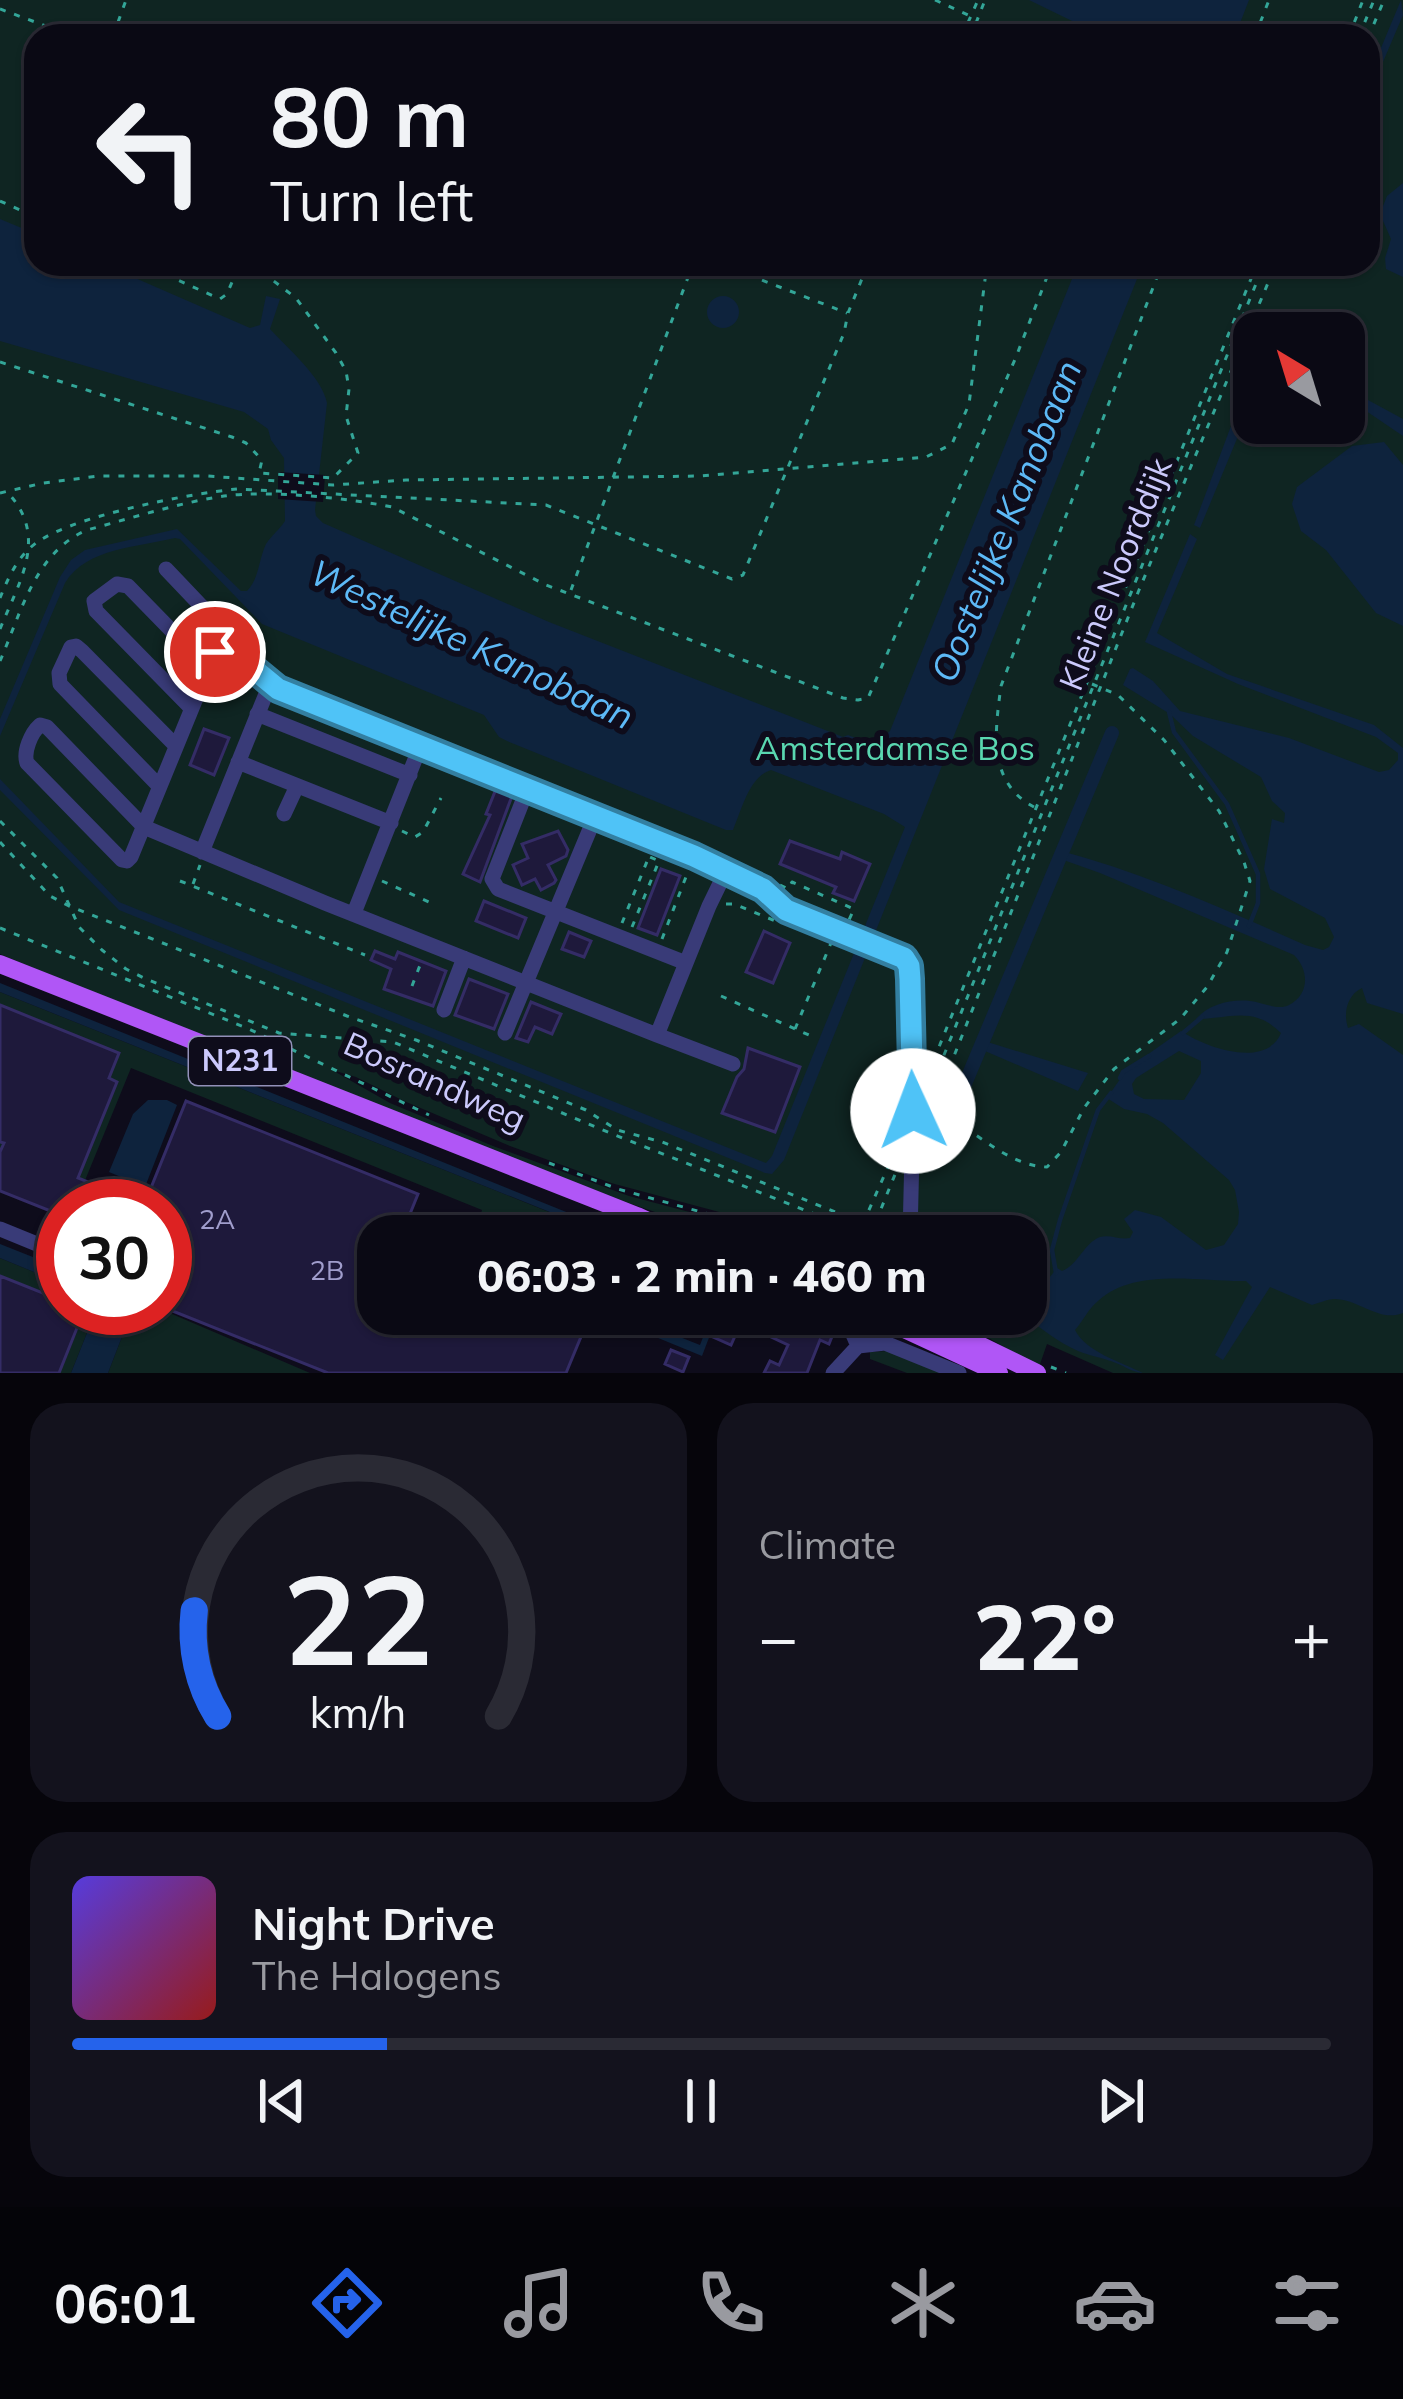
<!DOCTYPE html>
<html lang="en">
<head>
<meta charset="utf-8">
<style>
  :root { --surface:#0a0914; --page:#13121d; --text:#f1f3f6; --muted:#999aa0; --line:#2a2a34; --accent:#2563eb }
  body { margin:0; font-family:Mulish,sans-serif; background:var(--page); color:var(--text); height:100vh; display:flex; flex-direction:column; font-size:45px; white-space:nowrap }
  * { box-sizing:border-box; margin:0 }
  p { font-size:39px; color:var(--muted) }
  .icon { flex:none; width:66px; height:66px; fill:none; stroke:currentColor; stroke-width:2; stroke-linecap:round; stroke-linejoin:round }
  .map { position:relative; height:1373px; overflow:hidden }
  .details { display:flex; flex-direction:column; gap:30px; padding:30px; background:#06050b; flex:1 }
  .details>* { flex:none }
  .hud { position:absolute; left:24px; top:24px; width:1356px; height:252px; border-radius:36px; box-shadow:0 3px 9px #0004,0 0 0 3px var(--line); background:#0a0914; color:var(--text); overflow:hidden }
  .needle { width:78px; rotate:322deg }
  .fabs { position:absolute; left:1233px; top:312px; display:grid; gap:24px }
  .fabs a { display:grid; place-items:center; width:132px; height:132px; border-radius:24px; background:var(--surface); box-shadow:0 3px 9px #0004,0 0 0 3px var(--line); font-size:60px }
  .speed { position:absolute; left:36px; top:1179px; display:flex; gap:24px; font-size:60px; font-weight:700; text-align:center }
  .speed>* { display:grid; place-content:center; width:156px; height:156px; border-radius:50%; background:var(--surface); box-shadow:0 3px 9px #0004,0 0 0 3px var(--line); line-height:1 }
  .speed .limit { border:18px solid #d22; background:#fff; color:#111 }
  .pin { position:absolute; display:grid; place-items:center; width:102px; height:102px; color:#fff; margin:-51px; border:6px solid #fff; border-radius:50%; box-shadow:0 3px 12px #0007 }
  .me { position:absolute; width:132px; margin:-66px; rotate:358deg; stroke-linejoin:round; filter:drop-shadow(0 0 9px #0008) }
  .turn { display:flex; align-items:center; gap:42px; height:252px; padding:0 48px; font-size:54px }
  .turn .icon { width:156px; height:156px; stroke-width:2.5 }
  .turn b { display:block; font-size:84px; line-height:102px }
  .big { font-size:90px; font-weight:800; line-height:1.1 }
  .details .widget { flex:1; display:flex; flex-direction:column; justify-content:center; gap:18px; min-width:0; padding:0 42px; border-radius:36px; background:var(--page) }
  .details .dial { align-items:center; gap:0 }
  .dial svg { height:312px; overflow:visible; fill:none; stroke:var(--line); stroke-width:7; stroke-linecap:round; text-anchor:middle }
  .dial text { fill:var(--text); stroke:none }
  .song { display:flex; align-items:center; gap:36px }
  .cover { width:144px; height:144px; border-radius:18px; background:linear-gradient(135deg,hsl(250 70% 55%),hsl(0 70% 35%)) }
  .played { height:12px; border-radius:6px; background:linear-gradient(90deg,var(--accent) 25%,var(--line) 25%) }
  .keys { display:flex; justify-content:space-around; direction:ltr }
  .heat { display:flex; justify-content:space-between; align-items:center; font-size:66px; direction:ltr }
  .details .tiles { flex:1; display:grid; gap:30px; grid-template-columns:1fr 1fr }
  .widget:last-child { grid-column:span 2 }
  .trip { position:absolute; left:357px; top:1215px; width:690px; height:120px; border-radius:36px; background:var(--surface); box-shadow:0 3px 9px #0004,0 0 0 3px var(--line); font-weight:800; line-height:120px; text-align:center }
  .menu { display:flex; height:192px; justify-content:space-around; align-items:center; background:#040408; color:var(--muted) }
  .menu .icon { width:84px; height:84px }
  .menu .active { color:var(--accent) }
  .menu b { font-size:54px; color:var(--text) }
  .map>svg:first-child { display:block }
  .green { fill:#0f2522; fill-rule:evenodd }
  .water { fill:#0e233d; fill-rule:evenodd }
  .pier { fill:#0e0c1b }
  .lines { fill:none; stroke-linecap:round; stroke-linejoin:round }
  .stream { stroke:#0e233d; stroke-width:4.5 }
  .canal { stroke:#0e233d; stroke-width:14 }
  .building { fill:#1e193b; stroke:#342c66; stroke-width:3 }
  .path { stroke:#33a698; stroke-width:3; stroke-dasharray:6 9; stroke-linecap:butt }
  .minor { stroke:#393b78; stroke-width:15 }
  .major { stroke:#b056f6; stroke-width:18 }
  .route-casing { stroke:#337fa1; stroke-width:30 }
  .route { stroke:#4fc3f7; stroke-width:21 }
  .labels { text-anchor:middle; stroke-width:12; stroke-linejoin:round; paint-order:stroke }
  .number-label { font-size:27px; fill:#a09dcc }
  .shield { fill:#0e0c1b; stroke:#9290b8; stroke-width:3 }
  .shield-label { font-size:30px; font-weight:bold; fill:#cbc9fc }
  .street-label { font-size:33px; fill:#cbc9fc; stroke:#0e0c1b }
  .park-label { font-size:33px; fill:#5ad7b0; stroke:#0e0c1b }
  .water-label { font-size:36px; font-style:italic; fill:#5db9f6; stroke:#0e0c1b }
</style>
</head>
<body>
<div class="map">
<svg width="1403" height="1373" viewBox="0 0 1403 1373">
  <rect width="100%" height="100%" fill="#0e0c1b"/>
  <path class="green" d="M0,0H1403V1373H1113L1047,1344L1039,1367L980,1333L965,1314H1026V1236H824L751,1212L767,1219L764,1224L611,1183L510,1146L404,1101L356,1077L332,1070L390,1103L493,1146L629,1196L780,1236H738L684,1222L626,1202L250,1057L0,954ZM36,36H1368V264H36ZM1254,333H1344V423H1254Z
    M0,992L609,1236H474L482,1210L131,1068L77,1200L0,1180Z
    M0,1258L63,1284V1300L0,1275Z
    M84,1308H97L71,1373H60L86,1310Z
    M133,1308H158L310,1373H108Z
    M596,1314H654L646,1333Z
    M888,1351L942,1373H907L870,1359V1352Z"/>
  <path class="water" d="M1029,0H1249L1235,36H1103Z
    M1401,0L1403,15L1368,97V79Z
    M1403,183V277L1386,269L1385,258L1391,239L1380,214L1387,196Z
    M0,219L36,234V264H103L250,328L260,325L266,296L280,299L270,329C288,349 322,377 327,403L315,510L316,516L323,523L549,622L843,737L848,735C865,742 876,745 890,731L1078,264H1143L784,1160L772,1174L765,1173L119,910L0,790V779L119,902L766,1163L772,1156L905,827L884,814L771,770C749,777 742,809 733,830H726L507,741L499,737L484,715L262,624L180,539L175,538C138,547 86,548 65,583L0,736V719L60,577L71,560L85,550L177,529L241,591H247C260,577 258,561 266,544C271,536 280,529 285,521L284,458L271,440L268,429L244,412L0,341Z
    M707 312a16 16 0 1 1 32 0a16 16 0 1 1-32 0Z
    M1344,387L1403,419V436L1344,396Z
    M1235,424L1241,429L1200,528L1194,525L1231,426Z
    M1384,442L1403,465V626L1376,613L1326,550L1301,531L1292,504L1297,487L1352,446Z
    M1190,534L1197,539L1157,633L1227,674L1374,725L1403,748V1014L1367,1003L1362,988C1347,995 1343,1013 1348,1028L1359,1024L1403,1055V1313C1379,1323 1358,1298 1333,1299C1325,1300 1319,1303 1312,1305L1270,1287L1223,1360L1215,1355L1252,1287L1246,1281C1200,1282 1135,1267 1098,1301C1088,1309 1083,1321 1075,1330C1086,1352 1121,1362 1143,1373C1132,1372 1126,1367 1116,1363C1104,1358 1090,1356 1078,1351C1057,1342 1040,1327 1021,1314H1026V1288L1033,1291L1042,1287L1057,1268L1062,1271C1078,1265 1084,1243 1100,1237C1110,1234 1120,1240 1130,1238L1133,1232L1124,1219L1135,1210L1161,1217L1206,1250L1224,1245L1238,1224L1239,1212L1235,1190L1229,1180L1163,1123L1147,1114L1124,1109L1107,1098L1127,1069L1181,1031C1206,1048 1266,1069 1281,1033C1253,1005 1230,1019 1196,1019C1209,1004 1231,999 1250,1001C1262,1002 1278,1011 1289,1005C1310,994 1309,970 1294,955L1100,873L1055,857L1058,850C1144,873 1224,909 1305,945L1323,950L1329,947L1334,937L1325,918L1270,889L1264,869L1272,819L1284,823L1285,813L1272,801L1261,777L1193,736L1170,714L1123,685L1130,669L1133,668L1153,681L1180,711L1289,738L1379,772L1389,770L1398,760V753L1376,737L1238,684L1145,642ZM1179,1051L1201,1061V1073L1184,1100L1144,1099L1134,1094L1132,1084L1136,1078Z
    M0,983L586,1220L609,1229L607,1235L0,992Z
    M981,1040L1088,1073L1078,1091L978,1048Z
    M148,1100H167L177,1105L145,1187L109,1172L133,1114Z
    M0,1244L63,1269V1284L0,1258Z
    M97,1308H133L108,1373H71Z
    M654,1314H662L659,1327L662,1330L700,1345L712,1314H718L702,1356L646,1333Z"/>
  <path class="pier" d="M278,472L325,475L323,502L278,499Z"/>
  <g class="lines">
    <path class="stream" d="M1169,712L1174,732L1227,804L1258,874V903L1249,926
      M1183,1033L1202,1017
      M1120,1078L1123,1072L1149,1056
      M1056,1273L1052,1250L1060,1220L1098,1110L1111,1093"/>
    <path class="canal" d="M962,1091L1112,733"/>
  </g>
  <path class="building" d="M204,729L229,738L214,775L190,765Z
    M496,789L512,796L480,882L463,874L490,815L486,814Z
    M558,831L568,850L566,856L548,865L556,880L554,883L541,890L535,879L522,885L513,865L528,858L522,844Z
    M790,841L840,859L842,852L870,864L854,901L833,893L836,887L780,864Z
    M661,869L680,876L657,935L638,928Z
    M484,901L526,918L518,938L476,921Z
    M764,931L790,943L773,983L746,972Z
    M569,932L591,941L584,957L562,949Z
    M375,951L395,959L398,952L446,971L433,1006L384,989L391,969L371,960Z
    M469,979L508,994L494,1029L455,1015Z
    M531,1002L561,1014L552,1034L535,1027L528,1042L516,1038Z
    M0,1005L119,1053L109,1078L117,1082L78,1178L144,1205L186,1101L418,1194L401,1236H378V1314H552L585,1327L566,1373H328L165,1308V1206H63V1216L0,1191V1152L4,1143L0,1142Z
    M748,1048L800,1067L775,1132L722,1113L737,1077L744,1069Z
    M0,1276L63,1301V1308H85L59,1373H0Z
    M723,1314H810L830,1322L835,1329L829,1344L820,1340L807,1373H764L770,1361L779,1365L788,1345L769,1336L772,1327L744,1316L731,1345L713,1337Z
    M671,1350L689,1357L683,1372L665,1364Z"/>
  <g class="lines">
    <path class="path" d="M935,0L970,16L983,36
      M0,9L73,36
      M976,23L985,0
      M981,29L989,36
      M113,36L126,0
      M962,36L978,0
      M1255,36L1269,0
      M1349,36L1363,0
      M1359,36L1374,0
      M1368,38L1384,0
      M0,201L36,217
      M720,264L847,313
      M272,277L277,264
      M0,362L232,437L246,443L262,460L259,473L333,478L358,453L346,416L349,389L346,371L336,353L296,298L271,279L238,268L227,294L220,299L142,264
      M0,493L43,483L99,476H207L333,485L406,480L701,476L926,457L952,444L969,404L987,264
      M571,590L693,264
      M0,598C7,581 15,562 29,549C58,518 192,493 237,489L546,505L732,579L743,575L844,333L848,313L868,264
      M0,629C19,582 49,537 8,493
      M0,661C21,613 35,552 87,530C132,518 178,503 224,496C269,490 348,498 392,507L546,585L843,698L858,700L868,698L1016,357L1052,264
      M1034,807C987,782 995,731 1001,686L1162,264
      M0,821L57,878L79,927L102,950L126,969L146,979L279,1033L393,1042L610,1133L847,1227L859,1236
      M402,831L415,837L423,832L441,798
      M0,842L50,896L69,906L347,1016L416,1040L586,1110L617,1130L662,1142L855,1220L868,1212L896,1149
      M180,881L365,955
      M382,881L429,902
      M193,884L200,865
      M780,885L788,889L792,882L854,909L848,922
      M726,904H734L778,922
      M622,923L650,854
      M632,927L659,861L650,857
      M0,928L249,1029L429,1115
      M662,939L689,869
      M412,986L422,960
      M721,996L811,1036
      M795,1029L831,943
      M928,1074L1257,264
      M927,1097L1264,264
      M925,1106C968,1121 1003,1166 1047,1167L1061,1152L1084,1108L1114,1069L1180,1019L1207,987L1227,952L1250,881L1244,862L1219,811L1164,740L1118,695L1092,684
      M927,1124L1139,590L1276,264
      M549,1163L618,1189L788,1236
      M870,1236L896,1172
      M960,1314L970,1321
      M1051,1367L1066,1373"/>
    <path class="minor" d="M166,569L224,630L131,857L127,861L122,860L27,763C23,752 31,733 40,725L47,727L144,827L325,903L657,1035L709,906L726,871
      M215,652L255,670L278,689L694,856L763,889L786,910L905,958L909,966L911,979L913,1111L910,1236
      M191,708L96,611L94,601L117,584L128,586L208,668
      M257,714L410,775
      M238,762L391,823
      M159,786L60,684L59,673L71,647L76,646L82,651L175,745
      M527,790L492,879L498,889L686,963
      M284,814L297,786
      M202,852L270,684
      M354,913L420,747
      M444,1010L464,958
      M505,1033L595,817
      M657,1035L733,1064
      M0,1229L54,1251
      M839,1314L852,1332L858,1346
      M833,1373L858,1346L885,1343L959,1373"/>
    <path class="major" d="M0,964L637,1216L680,1236
      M671,1224L723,1236
      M872,1314L999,1373
      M916,1314L1037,1373"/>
  </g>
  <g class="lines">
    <defs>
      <path id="route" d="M215,652L255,670L278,689L694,856L763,889L786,910L904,958L909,966L910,979L913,1111"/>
    </defs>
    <use href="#route" class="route-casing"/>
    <use href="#route" class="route"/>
  </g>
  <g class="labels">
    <g class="number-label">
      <text x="217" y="1229">2A</text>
      <text x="327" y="1280">2B</text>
    </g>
    <rect class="shield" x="189" y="1037" width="102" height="48" rx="9"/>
    <g class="shield-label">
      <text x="240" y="1071">N231</text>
    </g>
    <g class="street-label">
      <text transform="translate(1115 574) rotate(-68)" y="12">Kleine Noorddijk</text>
      <text transform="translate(435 1081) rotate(24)" y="12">Bosrandweg</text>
    </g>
    <g class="park-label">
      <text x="895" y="760">Amsterdamse Bos</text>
    </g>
    <g class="water-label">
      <text transform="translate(1006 521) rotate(-68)" y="13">Oostelijke Kanobaan</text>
      <text transform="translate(472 644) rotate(25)" y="13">Westelijke Kanobaan</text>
    </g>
  </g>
</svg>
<div class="fabs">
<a><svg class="needle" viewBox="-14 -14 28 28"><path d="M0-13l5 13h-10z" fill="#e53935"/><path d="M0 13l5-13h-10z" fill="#999aa0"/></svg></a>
</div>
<div class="speed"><div class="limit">30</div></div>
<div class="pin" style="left:215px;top:652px;background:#d93025"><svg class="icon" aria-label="arrive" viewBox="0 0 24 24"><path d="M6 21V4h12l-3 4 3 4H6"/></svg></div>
<svg class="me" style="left:913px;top:1111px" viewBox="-20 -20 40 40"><circle r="19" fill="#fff"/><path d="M0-13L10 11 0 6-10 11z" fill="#4fc3f7"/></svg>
<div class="trip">06:03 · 2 min · 460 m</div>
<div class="hud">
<div class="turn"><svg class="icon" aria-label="left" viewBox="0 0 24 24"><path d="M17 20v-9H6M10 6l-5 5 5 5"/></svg><div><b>80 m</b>Turn left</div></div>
</div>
</div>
<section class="details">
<div class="tiles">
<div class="widget dial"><svg viewBox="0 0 100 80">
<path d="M14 69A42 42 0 1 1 86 69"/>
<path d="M14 69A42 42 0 0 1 8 42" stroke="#2563eb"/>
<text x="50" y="56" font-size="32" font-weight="700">22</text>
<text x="50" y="72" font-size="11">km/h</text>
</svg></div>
<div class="widget"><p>Climate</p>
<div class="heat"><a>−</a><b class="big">22°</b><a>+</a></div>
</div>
<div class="widget">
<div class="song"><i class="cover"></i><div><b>Night Drive</b><p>The Halogens</p></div></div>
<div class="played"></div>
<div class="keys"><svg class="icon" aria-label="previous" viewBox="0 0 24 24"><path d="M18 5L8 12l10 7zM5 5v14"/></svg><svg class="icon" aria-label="pause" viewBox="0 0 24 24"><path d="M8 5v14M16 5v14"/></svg><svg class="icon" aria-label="next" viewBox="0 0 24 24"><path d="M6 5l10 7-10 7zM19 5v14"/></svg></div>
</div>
</div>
</section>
<nav class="menu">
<b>06:01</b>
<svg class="icon active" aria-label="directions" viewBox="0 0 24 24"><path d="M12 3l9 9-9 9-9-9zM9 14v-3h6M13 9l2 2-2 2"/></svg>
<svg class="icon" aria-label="music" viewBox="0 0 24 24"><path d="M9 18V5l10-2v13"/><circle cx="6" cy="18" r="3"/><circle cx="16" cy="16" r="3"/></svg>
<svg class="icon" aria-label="phone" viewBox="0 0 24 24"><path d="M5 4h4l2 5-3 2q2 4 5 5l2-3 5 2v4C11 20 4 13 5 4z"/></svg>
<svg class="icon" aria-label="climate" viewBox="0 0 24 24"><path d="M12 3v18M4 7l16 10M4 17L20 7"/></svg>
<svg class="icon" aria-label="car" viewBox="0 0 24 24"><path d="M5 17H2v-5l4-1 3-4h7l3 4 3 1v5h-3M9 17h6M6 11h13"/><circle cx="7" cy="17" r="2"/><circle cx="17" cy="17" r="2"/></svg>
<svg class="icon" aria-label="filters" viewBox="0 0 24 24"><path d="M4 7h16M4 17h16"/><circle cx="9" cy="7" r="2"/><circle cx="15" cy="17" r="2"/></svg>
</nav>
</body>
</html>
